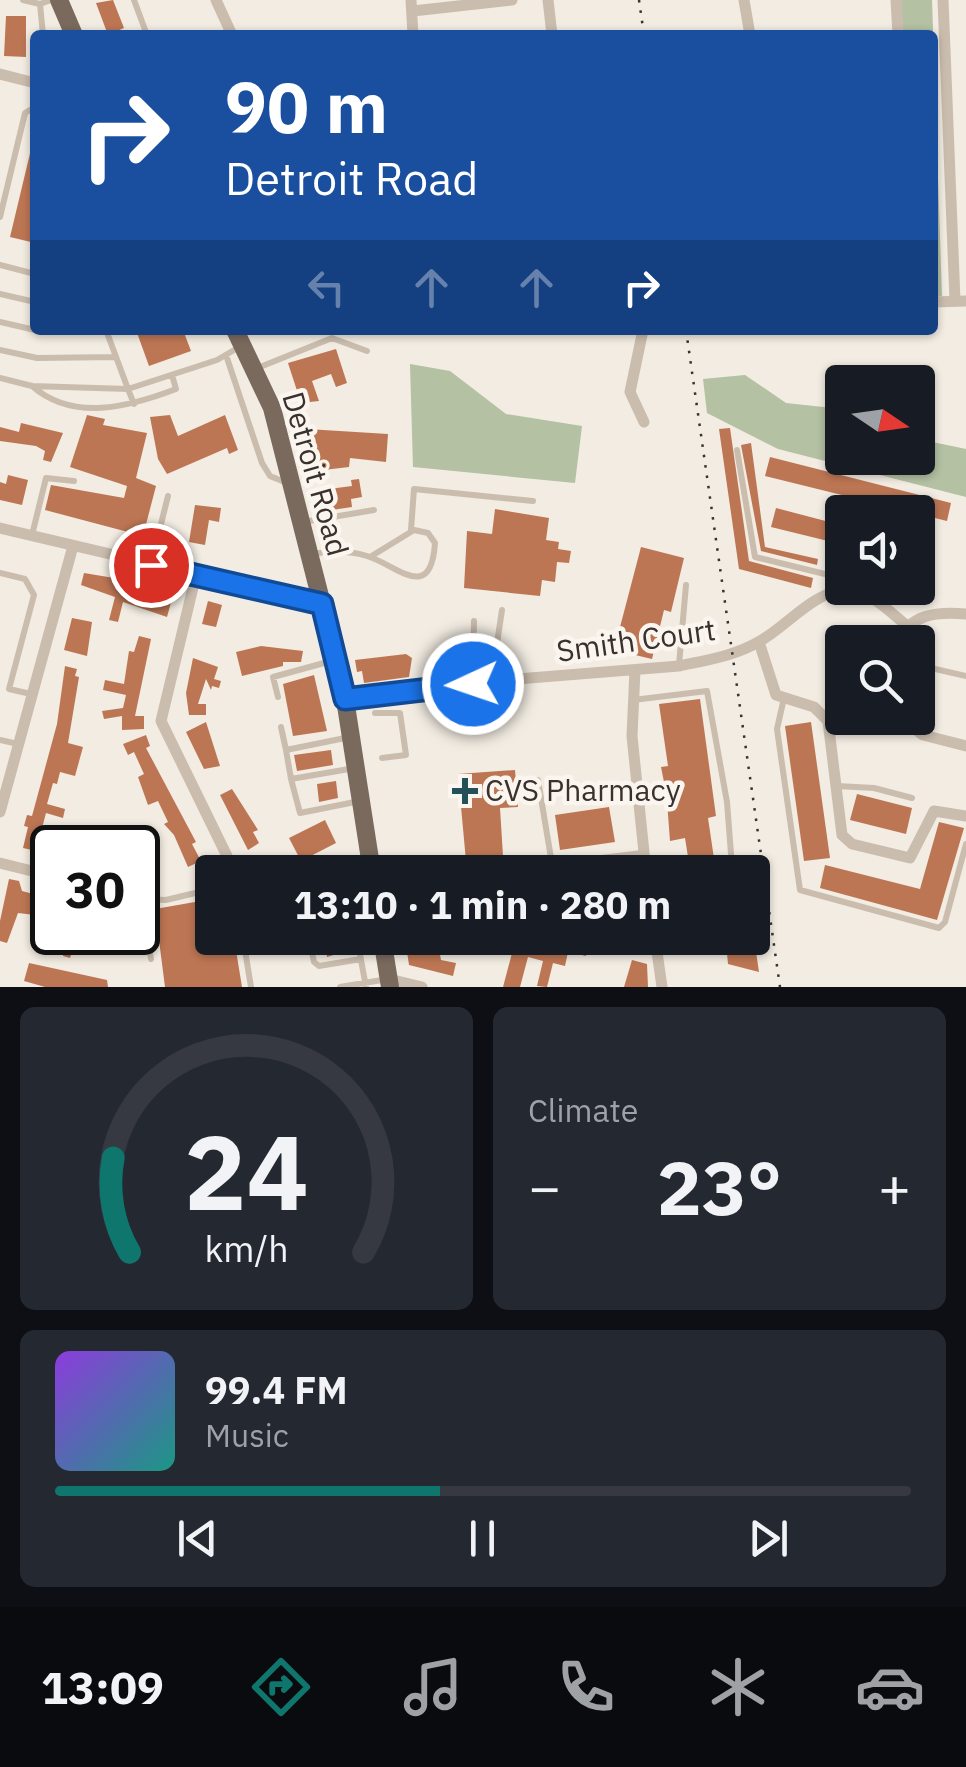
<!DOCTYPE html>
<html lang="en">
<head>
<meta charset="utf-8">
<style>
  :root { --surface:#171b24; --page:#242831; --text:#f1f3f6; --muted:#9ea1a6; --line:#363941; --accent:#0f766e }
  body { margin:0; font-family:"IBM Plex Sans",sans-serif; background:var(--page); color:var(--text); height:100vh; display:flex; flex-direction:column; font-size:38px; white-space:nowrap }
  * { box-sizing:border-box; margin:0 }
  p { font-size:32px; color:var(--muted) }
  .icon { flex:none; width:55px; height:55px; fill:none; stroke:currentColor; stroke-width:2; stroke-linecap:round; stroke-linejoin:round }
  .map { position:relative; height:987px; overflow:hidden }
  .panel { display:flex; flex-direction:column; gap:20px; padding:20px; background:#0d0f14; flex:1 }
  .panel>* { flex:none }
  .guide { position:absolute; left:30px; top:30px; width:908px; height:305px; border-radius:10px; box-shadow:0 2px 8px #0004; background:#1a4fa0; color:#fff; overflow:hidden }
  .needle { width:65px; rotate:103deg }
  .fabs { position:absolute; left:825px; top:365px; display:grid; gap:20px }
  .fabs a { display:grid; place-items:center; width:110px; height:110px; border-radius:10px; background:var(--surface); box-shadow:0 2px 8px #0004; font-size:50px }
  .speed { position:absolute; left:30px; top:825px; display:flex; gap:20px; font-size:50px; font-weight:700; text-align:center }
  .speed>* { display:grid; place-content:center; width:130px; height:130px; border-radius:50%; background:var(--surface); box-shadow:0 2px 8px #0004; line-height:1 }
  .speed .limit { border:5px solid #111; border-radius:15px; background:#fff; color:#111 }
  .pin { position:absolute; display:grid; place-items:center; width:85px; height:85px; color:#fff; margin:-42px; border:5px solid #fff; border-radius:50%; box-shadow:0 2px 10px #0007 }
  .me { position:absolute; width:110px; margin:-55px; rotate:267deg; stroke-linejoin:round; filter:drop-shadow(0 0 8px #0008) }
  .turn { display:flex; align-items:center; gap:35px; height:210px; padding:0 30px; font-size:45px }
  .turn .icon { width:130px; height:130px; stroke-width:2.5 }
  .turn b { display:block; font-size:70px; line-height:85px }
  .lanes { display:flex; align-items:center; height:95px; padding:0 30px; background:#0003; justify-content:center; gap:50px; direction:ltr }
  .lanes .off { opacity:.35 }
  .big { font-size:75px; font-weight:700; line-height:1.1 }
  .panel .card { flex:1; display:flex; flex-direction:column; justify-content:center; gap:15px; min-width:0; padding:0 35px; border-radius:15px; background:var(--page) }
  .panel .dial { align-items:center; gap:0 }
  .dial svg { height:260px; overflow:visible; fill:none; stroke:var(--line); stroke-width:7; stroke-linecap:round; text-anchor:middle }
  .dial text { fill:var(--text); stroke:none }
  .song { display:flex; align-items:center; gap:30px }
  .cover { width:120px; height:120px; border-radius:15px; background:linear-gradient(135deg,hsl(270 70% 55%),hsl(170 70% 35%)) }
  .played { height:10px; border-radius:5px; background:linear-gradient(90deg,var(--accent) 45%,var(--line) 45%) }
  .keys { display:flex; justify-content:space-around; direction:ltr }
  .heat { display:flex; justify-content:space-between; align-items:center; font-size:55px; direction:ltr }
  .panel .tiles { flex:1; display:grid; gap:20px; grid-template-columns:1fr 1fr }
  .card:last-child { grid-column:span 2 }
  .trip { position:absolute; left:195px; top:855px; width:575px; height:100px; border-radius:10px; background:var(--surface); box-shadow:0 2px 8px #0004; font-weight:700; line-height:100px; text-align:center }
  .dock { display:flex; height:160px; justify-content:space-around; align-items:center; background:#090b0e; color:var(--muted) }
  .dock .icon { width:70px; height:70px }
  .dock .current { color:var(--accent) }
  .dock b { font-size:45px; color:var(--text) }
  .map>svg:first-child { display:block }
  .green { fill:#b4c1a2 }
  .building { fill:#bd7654 }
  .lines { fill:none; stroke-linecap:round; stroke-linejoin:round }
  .lane { stroke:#cabdae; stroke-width:6 }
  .street { stroke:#cabdae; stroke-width:11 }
  .primary { stroke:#7a6a5e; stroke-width:18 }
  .rail { stroke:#39312c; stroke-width:2.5; stroke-dasharray:2.5 8; stroke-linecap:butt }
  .route-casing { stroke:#114b97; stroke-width:25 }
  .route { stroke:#1a73e8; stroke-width:18 }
  .poi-dot { fill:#245058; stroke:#faf5ee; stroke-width:4 }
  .labels { text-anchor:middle; stroke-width:9; stroke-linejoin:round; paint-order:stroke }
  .street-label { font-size:30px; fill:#39312c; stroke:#faf5ee }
  .poi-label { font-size:30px; fill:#39312c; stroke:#faf5ee; text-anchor:start }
</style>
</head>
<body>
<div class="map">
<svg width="966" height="987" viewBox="0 0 966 987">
  <rect width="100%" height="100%" fill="#f2ece2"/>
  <path class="green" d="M901,0H932L942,296L932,297V35H903Z
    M410,364L450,371L506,414L582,426L575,483L413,467Z
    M745,375L786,403L842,409V458H918V439L966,449V497L778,449L707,413L703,379Z"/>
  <path class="building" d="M113,0L124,28L108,35L96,3Z
    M6,16H26V57L4,56Z
    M32,145H35V243L10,237Z
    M136,330H183L191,351L149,366Z
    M336,349L347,383L336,387L331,374L312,381L319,401L301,403L288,363Z
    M87,415L105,419L103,425L147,433L136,478L156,486L143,536L45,510L51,485L124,498L127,486L70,467Z
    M170,415L178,436L225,415L238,450L229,454L227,448L167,474L158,459L150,417Z
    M21,423L63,433L51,462L43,460L45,451L36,446L0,441V427L19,432Z
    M730,428L749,561L813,578L811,588L739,569L719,429Z
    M307,429L388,434L386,462L350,458L349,467L315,471L311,453L304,452Z
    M751,443L765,547L818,559L817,565L761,551L741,445Z
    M770,457L951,503L947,521L765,476Z
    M8,475L28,480L22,505L0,500V482L6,484Z
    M359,479L362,497L351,499L352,507L332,510L329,489L352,486L351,480Z
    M195,505L221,508L219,522L209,520L205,545L189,542Z
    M776,508L837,524L832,542L771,527Z
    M495,509L549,518L546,540L559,542L558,549L571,551L569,563L557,562L555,582L542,580L540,596L464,588L467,531L492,534Z
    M641,547L684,558L671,612L664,610L652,659L614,650Z
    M84,573L138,582L173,595L167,617L123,602L118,622L109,620L115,597L81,585Z
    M208,601L222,605L216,627L202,624Z
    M72,618L92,622L87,656L64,650Z
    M139,636L151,639L135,716H144V729L122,730V716L104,719L102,711L123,708L126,695L103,690L105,680L124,684L129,651L134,652Z
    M261,646L303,651L301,662H283V666L242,676L236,652Z
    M406,654L412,658L409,677L364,683L362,671L357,672L355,660Z
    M193,658L218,667L214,679L221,681L219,688L212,686L211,690L206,679L198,704H206V715H189L186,693Z
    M65,666L77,669L75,676L79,677L68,743L83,747L75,776L60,772L57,784L53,783L47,804L65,809L63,818L46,813L36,851L23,848L28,827L24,826L27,815L32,816L57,724Z
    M314,675L327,731L293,736L283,684Z
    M700,699L716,816L708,818L716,872H680L678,858L688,857L685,838L670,841L667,801L662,802L661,793L666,792L661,767L668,766L659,704Z
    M206,722L220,766L204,769L186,732Z
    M811,722L830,858L804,861L785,726Z
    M146,735L150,746L146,748L196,842L192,844L201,861L188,867L174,835L164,824L168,822L158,801L148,805L138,777L144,774L134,752L128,755L123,744Z
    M331,750L333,765L297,771L294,755Z
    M515,770L518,807L500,808L504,872H467L458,774Z
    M336,781L338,798L319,802L317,784Z
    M232,789L258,830L253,832L259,843L248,850L220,795Z
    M857,794L912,808L906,834L850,820Z
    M609,807L615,842L560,850L555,815Z
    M325,820L336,843L301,861L289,838Z
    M939,822L964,828L937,920L820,888L825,865L920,889Z
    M65,828L120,845V848L61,843Z
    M9,879L19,881L22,891L52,899V917L18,913L7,943L0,941V921Z
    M212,899V938H234L242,987H165L155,909Z
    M64,933L93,941L91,950L74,946L70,958L63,956Z
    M324,938H345L347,951L327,957Z
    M405,938H437L441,960L456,963L453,976L409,965Z
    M516,938H590L586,956L568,952L565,966L553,963L547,987L537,986L543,961L528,957L520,987H503Z
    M690,938H754L759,972L728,964L726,943L691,948Z
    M632,960L647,964L648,987H624Z
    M29,963L107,980L108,987H45L24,981Z"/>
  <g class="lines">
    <path class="lane" d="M23,0L40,4
      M134,0L147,35
      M43,35L40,4L51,0
      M0,217L25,113L35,107
      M0,265L35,274
      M0,294L35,302
      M0,322L35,330
      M36,330L106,331
      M0,350L37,358L116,357
      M226,355L262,463L270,476L287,483
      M255,369L332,338L367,351
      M0,378L32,386L128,389L106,330
      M32,386C73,422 129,407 176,389L172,375
      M134,404L128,389L217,360L241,346
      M737,450L755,557L829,575
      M303,522L374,510
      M411,530L414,489L533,501
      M32,535L46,478L74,481
      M311,554C330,551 348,550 367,556C397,565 431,604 435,543L428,533L414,530L370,557
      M151,564L168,496
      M0,573L25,579L34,595L9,689L31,694
      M832,592L829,575L838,553L842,554
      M679,665L686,585
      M918,665L966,676
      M491,683L502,610
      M473,684L474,621
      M278,697L273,677L335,660
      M784,698L777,729L800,890L939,928L945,922L966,844
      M633,700L707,691L727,802L732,867
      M375,713H400L406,755L382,758
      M281,727L286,750L350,737
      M0,740L18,744
      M286,750L291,779L355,768
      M291,779L300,813L360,801
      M538,780L552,864L642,853
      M837,786L874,788L912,798
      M343,872L370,867
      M243,938L251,987
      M309,938L314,962L319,966L361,959
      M357,938L366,987
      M151,959L141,899L166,900L212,889
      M340,987L388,979"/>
    <path class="street" d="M216,0L232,35
      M411,0L413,35
      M548,0L552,35
      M744,0L750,35
      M896,0L898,35
      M943,0L955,301
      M413,11L512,0
      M0,74L35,83
      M932,302L966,301
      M643,330L630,392L644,422
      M0,528L322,604
      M196,575L161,721L227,856
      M759,642L776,695L814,707L828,721L842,835L852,844L910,858L934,811L966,816
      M894,642C913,615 933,611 966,614
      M635,670L632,736L646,872
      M345,699L416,687L679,666C707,660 735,656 760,641C787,626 815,590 847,590C870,591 889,611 906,625
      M900,718L923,735L966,746
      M0,812L73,546
      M0,863L52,876
      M138,898L141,899
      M655,938L662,987
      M389,979L422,987"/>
    <path class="primary" d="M59,0L74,35
      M235,330L272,408L322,604L345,699L372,872
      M382,938L390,987"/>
    <path class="rail" d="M639,0L644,35
      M686,330L780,987"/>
  </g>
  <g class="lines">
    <defs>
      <path id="route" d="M151,565L322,604L345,699L473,684"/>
    </defs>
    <use href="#route" class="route-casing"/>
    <use href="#route" class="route"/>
  </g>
  <path class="poi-dot" d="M460 776h10v10h10v10h-10v10h-10v-10h-10v-10h10z"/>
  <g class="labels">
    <g class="street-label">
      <text transform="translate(315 474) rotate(74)" y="10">Detroit Road</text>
      <text transform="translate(636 641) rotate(-8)" y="10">Smith Court</text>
    </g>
    <g class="poi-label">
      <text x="485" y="801">CVS Pharmacy</text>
    </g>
  </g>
</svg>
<div class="fabs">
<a><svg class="needle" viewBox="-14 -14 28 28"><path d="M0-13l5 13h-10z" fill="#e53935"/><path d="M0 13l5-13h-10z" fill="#9ea1a6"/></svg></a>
<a><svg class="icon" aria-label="sound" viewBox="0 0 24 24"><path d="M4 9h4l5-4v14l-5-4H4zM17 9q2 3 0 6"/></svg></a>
<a><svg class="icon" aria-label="search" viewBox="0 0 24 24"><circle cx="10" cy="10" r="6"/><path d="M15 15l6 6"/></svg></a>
</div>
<div class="speed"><div class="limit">30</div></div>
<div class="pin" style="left:151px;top:565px;background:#d93025"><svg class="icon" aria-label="arrive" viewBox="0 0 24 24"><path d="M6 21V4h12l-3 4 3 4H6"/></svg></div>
<svg class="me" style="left:473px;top:684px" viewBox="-20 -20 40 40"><circle r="17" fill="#1a73e8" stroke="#fff" stroke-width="3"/><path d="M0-11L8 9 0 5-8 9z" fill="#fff"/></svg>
<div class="trip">13:10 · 1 min · 280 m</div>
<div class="guide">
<div class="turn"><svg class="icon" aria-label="right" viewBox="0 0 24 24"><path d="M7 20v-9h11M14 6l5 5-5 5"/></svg><div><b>90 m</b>Detroit Road</div></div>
<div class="lanes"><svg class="icon off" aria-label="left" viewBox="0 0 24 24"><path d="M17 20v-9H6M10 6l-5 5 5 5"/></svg><svg class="icon off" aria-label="ahead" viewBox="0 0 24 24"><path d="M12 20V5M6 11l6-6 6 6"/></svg><svg class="icon off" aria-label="ahead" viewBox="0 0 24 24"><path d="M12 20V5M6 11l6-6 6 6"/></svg><svg class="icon" aria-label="right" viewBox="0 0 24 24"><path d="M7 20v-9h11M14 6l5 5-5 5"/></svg></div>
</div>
</div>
<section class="panel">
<div class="tiles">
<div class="card dial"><svg viewBox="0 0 100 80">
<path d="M14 69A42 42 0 1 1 86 69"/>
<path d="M14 69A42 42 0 0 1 9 40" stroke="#0f766e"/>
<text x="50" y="56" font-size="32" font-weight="700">24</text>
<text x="50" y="72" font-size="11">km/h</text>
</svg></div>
<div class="card"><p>Climate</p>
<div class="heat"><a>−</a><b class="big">23°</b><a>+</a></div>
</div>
<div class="card">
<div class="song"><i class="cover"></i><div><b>99.4 FM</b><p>Music</p></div></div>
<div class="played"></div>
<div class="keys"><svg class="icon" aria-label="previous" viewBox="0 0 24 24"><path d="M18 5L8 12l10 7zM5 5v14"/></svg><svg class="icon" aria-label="pause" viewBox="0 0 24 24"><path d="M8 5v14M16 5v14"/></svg><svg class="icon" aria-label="next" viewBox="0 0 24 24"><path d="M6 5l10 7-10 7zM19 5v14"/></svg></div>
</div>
</div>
</section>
<nav class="dock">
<b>13:09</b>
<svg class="icon current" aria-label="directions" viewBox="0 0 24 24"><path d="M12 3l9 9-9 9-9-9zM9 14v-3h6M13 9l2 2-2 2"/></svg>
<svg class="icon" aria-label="music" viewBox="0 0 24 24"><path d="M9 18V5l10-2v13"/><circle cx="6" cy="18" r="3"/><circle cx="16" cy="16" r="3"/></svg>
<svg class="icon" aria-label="phone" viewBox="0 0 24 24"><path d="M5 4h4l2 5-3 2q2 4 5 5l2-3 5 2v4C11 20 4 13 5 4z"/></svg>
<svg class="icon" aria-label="climate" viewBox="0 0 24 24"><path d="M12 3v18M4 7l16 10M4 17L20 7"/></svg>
<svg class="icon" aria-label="car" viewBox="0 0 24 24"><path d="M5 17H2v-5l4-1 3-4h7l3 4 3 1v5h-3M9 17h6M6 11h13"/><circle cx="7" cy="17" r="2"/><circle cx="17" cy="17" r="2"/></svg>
</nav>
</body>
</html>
